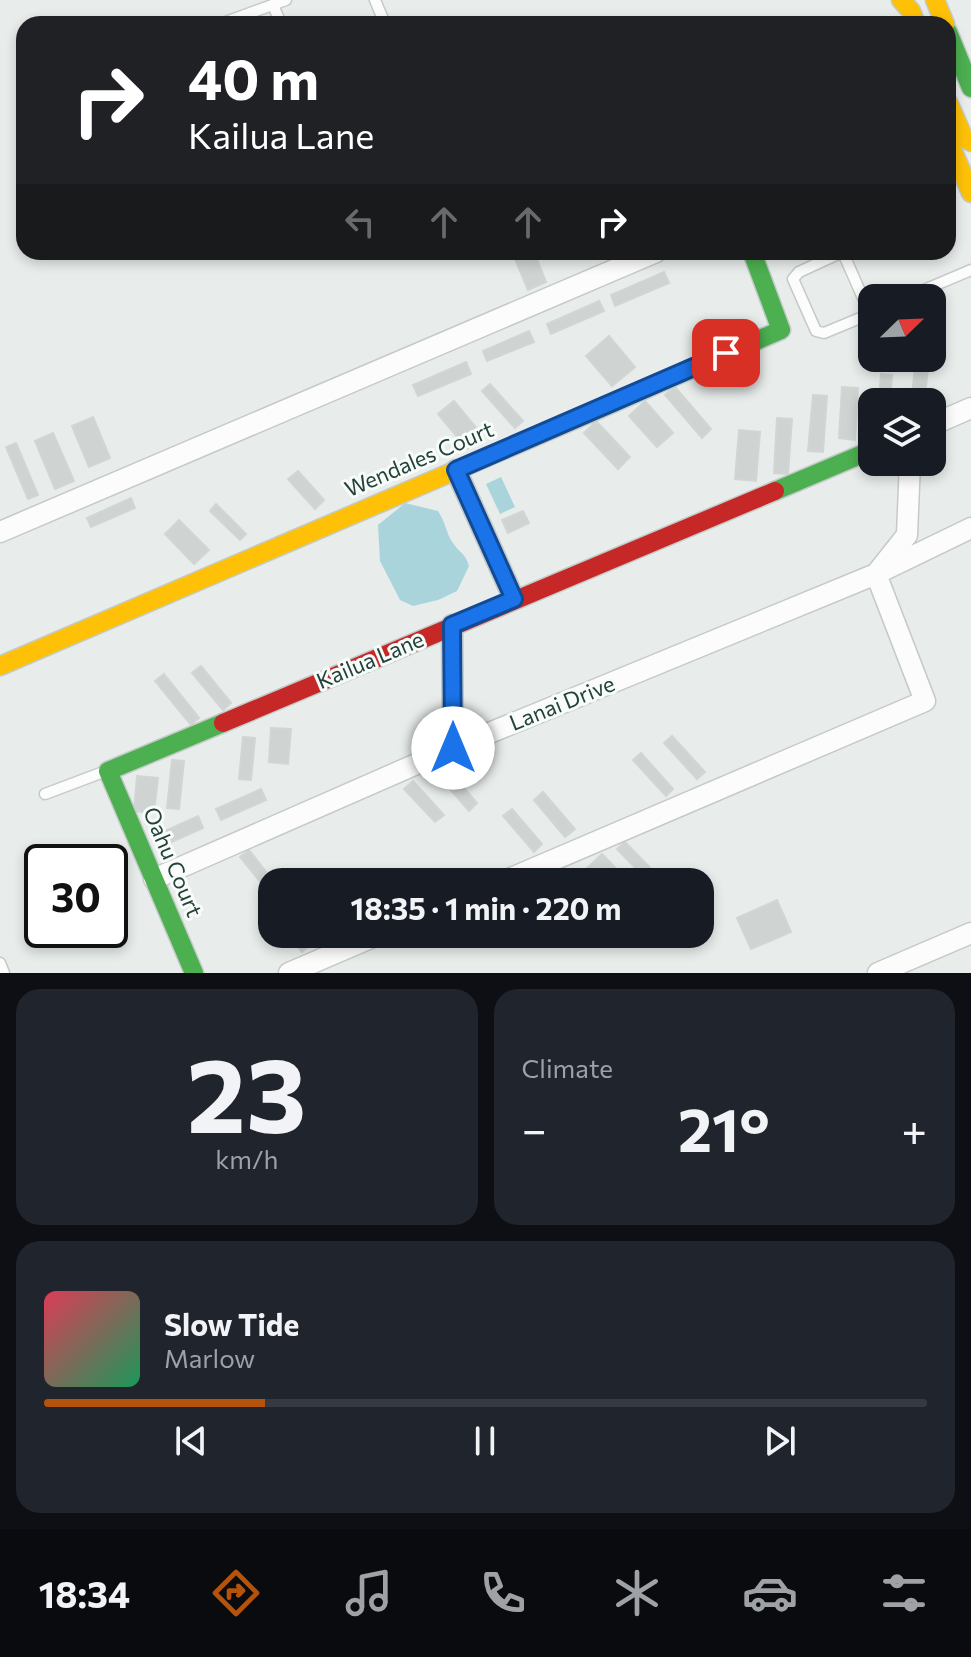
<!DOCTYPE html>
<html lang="en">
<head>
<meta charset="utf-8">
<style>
  :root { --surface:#171b24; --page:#20242c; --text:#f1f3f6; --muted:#9ea1a6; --line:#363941; --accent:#b45309 }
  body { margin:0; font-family:Commissioner,sans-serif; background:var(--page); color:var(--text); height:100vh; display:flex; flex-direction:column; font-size:30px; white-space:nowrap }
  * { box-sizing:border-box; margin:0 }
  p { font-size:26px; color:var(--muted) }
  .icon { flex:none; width:44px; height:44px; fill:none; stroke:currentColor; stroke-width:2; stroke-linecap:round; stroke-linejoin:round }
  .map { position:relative; height:973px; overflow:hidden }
  .sheet { display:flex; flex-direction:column; gap:16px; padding:16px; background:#0d0f14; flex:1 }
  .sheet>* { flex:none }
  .guide { position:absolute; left:16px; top:16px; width:940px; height:244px; border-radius:24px; box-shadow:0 4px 12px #0003; background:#202124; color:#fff; overflow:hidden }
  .needle { width:52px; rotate:67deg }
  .tools { position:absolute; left:858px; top:284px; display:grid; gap:16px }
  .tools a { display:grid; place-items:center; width:88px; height:88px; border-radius:16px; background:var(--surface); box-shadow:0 4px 12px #0003; font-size:40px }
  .speed { position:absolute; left:24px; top:844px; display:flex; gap:16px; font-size:40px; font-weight:700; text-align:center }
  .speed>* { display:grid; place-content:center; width:104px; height:104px; border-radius:50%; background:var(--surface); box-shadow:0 4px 12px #0003; line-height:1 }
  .speed .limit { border:4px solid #111; border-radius:12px; background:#fff; color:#111 }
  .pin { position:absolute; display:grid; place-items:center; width:68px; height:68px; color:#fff; margin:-34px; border-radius:16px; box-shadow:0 4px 12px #0006 }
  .me { position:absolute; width:88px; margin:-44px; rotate:0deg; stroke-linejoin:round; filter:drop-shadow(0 0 6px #0008) }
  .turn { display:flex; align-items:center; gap:28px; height:168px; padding:0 40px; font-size:36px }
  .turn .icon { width:104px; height:104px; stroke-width:2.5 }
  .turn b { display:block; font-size:56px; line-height:68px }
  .lanes { display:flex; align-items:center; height:76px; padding:0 40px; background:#0003; justify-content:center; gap:40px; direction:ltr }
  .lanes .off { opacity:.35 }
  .big { font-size:60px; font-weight:700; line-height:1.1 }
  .sheet .card { flex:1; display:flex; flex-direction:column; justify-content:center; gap:12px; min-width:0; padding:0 28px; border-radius:24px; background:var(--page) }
  .sheet .dial { align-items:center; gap:0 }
  .dial b { font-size:104px; line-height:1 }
  .song { display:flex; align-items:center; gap:24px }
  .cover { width:96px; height:96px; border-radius:12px; background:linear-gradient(135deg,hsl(350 70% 55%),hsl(150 70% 35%)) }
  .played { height:8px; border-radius:4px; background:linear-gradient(90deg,var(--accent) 25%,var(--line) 25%) }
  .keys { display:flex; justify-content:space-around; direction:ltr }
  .heat { display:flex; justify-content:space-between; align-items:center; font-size:44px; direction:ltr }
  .sheet .tiles { flex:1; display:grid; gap:16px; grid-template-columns:1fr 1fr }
  .card:last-child { grid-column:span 2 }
  .trip { position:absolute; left:258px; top:868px; width:456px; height:80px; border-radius:24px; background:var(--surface); box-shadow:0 4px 12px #0003; font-weight:700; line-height:80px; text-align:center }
  .tab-bar { display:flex; height:128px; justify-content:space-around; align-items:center; background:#090b0e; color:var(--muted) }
  .tab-bar .icon { width:56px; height:56px }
  .tab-bar .active { color:var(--accent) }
  .tab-bar b { font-size:36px; color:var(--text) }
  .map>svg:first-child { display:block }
  .water { fill:#a9d4db }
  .building { fill:#cfd4d2; stroke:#d1d6d4; stroke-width:2 }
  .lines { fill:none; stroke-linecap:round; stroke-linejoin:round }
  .lane-casing { stroke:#c5cac8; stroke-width:13 }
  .street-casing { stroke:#c5cac8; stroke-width:23 }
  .fast-casing { stroke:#c3cbc8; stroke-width:21 }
  .slow-casing { stroke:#c3cbc8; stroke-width:21 }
  .jam-casing { stroke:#c3cbc8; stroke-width:21 }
  .lane { stroke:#fcfcfc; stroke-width:10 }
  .street { stroke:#fcfcfc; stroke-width:20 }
  .fast { stroke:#4caf50; stroke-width:18 }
  .slow { stroke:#ffc107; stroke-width:18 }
  .jam { stroke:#c62828; stroke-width:18 }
  .route-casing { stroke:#114b97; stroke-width:20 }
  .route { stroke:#1a73e8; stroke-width:14 }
  .labels { text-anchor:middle; stroke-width:6; stroke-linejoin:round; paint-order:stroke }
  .street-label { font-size:22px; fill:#24423a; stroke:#f7fbf9 }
</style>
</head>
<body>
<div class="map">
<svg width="971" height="973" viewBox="0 0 971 973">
  <rect width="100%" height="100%" fill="#e8edeb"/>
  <path class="water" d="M501,477L515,507L500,514L486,484Z
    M405,503L438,511C446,523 447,536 453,543C460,554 465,552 469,566L457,591L438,600L413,606L400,600L380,561L378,525Z"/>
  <path class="building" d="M512,252H534L546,282L528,290Z
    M664,272L669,283L615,306L611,295Z
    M599,301L604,311L551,334L547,324Z
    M529,331L534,342L487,361L483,351Z
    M609,336L635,367L612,386L586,356Z
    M916,360L929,361L924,402H911Z
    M466,362L471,374L418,396L413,385Z
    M881,374L892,375L890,402H879Z
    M490,384L523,421L515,428L482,391Z
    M675,387L711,429L702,438L665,395Z
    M842,387L858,388L855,440L839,438Z
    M813,395L827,396L823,452L808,451Z
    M454,401L483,436L467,449L438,414Z
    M645,401L673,433L657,447L629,416Z
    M93,417L110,458L89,467L72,426Z
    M777,418L792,419L788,474L774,473Z
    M596,421L630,457L618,469L584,433Z
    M739,430L760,432L756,481L735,479Z
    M53,433L74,481L55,489L35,441Z
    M16,443L38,495L28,499L6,447Z
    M298,471L324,500L315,509L288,479Z
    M131,498L135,508L91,527L87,518Z
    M216,504L246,534L240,540L210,511Z
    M523,511L529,523L508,533L502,520Z
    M179,520L209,550L194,564L165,534Z
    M201,666L231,703L223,710L192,673Z
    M164,674L199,718L191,725L155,681Z
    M271,728L291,729L288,764L269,762Z
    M672,736L705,772L697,779L664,743Z
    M243,737L255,738L251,780L239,779Z
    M641,753L673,789L666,796L633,760Z
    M172,760L184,761L179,809L167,808Z
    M445,766L477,803L469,811L436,773Z
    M137,776L158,778L154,813L134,811Z
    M413,781L444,815L435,822L404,789Z
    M261,789L266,800L221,820L216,809Z
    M543,792L575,829L565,837L534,800Z
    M512,809L542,844L534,852L503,816Z
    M198,816L203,828L158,848L152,837Z
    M625,842L664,882H649L617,849Z
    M249,850L274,882H272V893L270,894L240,857Z
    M602,854L629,882H599L586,869Z
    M777,900L791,932L751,949L737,918Z
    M288,934H302L310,945L302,952Z"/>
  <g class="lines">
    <defs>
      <path id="lane" d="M375,0L385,24
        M273,5L281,24
        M220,24L286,0
        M905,298L971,270
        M870,314L844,255L838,254L799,272L793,279L816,331L824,333L870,314L872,313
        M45,794L106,771
        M0,963L4,973"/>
      <path id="street" d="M932,425L971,408
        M456,470L514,599
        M0,532L656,252
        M452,625L453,748
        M154,879L453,748L876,574L971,528
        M502,882L925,701L876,574L907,535L910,462
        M289,973L380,934
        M878,973L971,933"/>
      <path id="fast" d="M948,32L971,88
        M599,409L781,330L752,252
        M775,491L872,450
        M194,973L108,771L223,723"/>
      <path id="slow" d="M901,0L911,11L916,24
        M935,0L945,24
        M948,102L964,138L971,142
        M948,140L971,193
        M0,666L599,409"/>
      <path id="jam" d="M223,723L775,491"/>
    </defs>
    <use href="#lane" class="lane-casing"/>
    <use href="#street" class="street-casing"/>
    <use href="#fast" class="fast-casing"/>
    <use href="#slow" class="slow-casing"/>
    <use href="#jam" class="jam-casing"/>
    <use href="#lane" class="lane"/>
    <use href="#street" class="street"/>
    <use href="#fast" class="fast"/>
    <use href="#slow" class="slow"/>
    <use href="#jam" class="jam"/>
  </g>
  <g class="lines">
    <defs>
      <path id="route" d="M453,748L452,625L514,599L456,470L726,353"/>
    </defs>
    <use href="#route" class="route-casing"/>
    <use href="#route" class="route"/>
  </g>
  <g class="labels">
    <g class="street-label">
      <text transform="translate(419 459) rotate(-23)" y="8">Wendales Court</text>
      <text transform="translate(370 660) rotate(-23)" y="8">Kailua Lane</text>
      <text transform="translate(562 703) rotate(-22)" y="8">Lanai Drive</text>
      <text transform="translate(173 862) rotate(67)" y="8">Oahu Court</text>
    </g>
  </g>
</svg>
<div class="tools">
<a><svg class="needle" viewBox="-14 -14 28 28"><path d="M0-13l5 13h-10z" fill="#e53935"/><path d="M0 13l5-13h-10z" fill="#9ea1a6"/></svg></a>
<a><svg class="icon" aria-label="layers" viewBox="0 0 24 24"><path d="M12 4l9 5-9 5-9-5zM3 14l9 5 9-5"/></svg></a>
</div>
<div class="speed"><div class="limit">30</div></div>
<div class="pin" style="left:726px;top:353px;background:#d93025"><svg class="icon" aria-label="arrive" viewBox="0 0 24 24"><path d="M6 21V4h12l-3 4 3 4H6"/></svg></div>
<svg class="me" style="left:453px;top:748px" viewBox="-20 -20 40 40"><circle r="19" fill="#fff"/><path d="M0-13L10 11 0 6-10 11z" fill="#1a73e8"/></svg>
<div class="trip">18:35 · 1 min · 220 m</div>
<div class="guide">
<div class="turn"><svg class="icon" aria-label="right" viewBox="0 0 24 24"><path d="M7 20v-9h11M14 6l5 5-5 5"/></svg><div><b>40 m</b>Kailua Lane</div></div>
<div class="lanes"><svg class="icon off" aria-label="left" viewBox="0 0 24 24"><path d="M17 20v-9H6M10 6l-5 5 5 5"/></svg><svg class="icon off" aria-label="ahead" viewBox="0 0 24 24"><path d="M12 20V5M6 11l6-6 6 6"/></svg><svg class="icon off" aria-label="ahead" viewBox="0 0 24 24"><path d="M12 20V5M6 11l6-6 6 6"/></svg><svg class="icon" aria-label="right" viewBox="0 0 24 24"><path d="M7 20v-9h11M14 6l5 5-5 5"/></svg></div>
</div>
</div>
<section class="sheet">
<div class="tiles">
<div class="card dial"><b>23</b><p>km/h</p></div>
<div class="card"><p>Climate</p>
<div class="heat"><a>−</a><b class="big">21°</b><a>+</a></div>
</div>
<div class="card">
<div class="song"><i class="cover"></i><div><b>Slow Tide</b><p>Marlow</p></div></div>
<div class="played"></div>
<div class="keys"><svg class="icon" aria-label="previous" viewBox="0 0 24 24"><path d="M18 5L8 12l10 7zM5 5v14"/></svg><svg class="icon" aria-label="pause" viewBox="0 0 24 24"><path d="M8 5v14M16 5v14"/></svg><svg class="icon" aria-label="next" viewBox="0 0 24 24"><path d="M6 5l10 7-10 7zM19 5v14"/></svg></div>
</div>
</div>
</section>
<nav class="tab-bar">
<b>18:34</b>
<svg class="icon active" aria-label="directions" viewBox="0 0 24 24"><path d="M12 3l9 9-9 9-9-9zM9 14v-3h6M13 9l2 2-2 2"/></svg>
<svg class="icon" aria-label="music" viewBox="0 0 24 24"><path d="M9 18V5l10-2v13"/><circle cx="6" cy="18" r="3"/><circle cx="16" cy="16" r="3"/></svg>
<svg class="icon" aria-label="phone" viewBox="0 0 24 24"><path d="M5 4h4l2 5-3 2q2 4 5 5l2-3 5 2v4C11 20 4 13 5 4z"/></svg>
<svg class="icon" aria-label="climate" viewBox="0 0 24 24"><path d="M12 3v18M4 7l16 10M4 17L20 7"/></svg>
<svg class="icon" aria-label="car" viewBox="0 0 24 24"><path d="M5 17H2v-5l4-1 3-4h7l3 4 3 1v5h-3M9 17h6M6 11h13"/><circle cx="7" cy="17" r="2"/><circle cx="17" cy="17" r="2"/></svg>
<svg class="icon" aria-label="filters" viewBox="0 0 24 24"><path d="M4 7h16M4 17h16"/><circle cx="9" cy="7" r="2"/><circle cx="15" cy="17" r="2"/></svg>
</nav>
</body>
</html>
